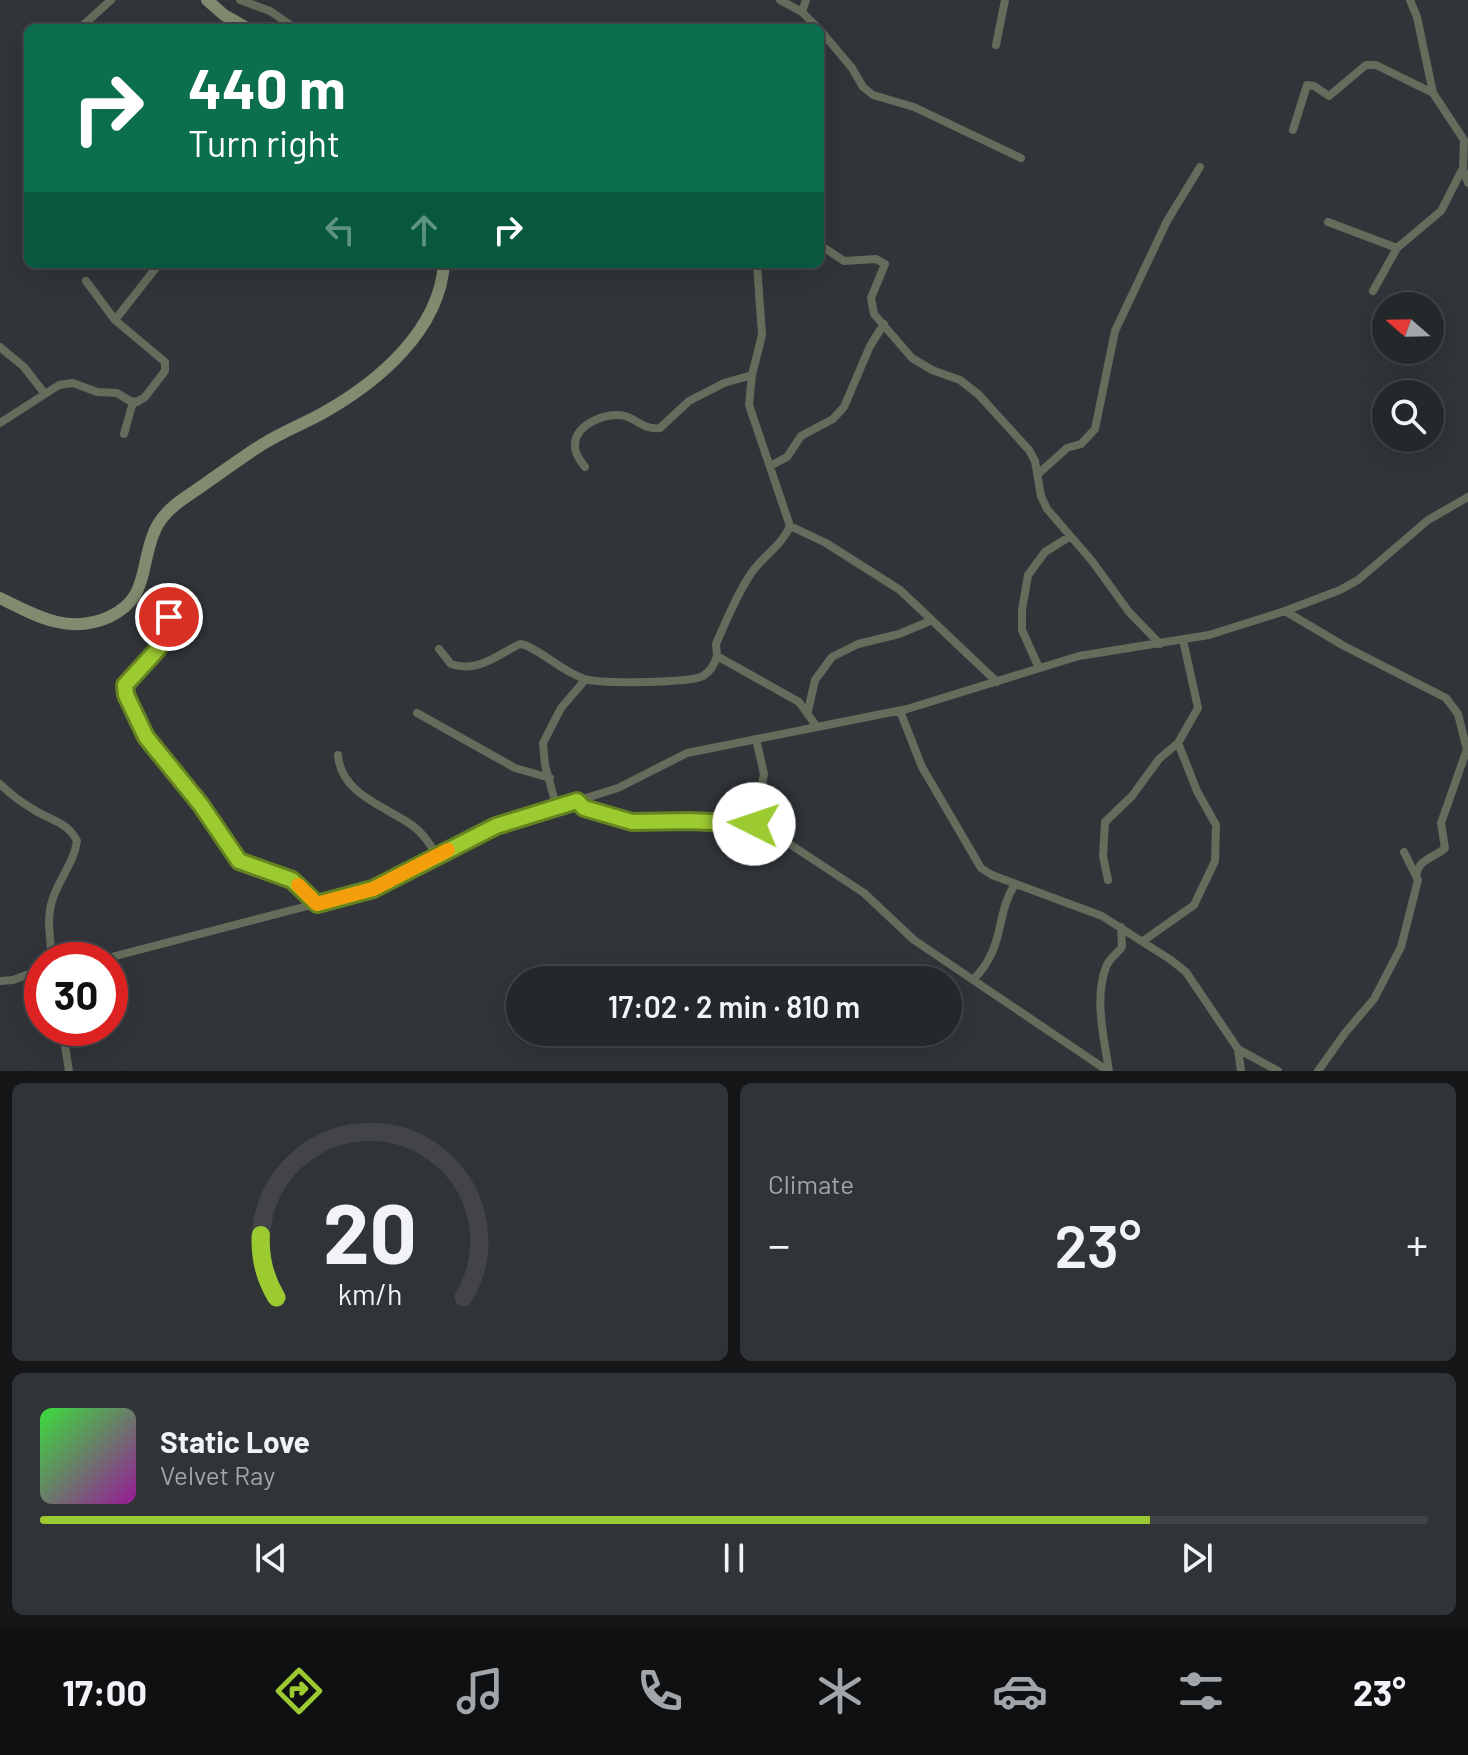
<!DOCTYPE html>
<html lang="en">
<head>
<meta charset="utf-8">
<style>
  :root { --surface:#25282b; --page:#313437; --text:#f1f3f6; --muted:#a3a6a9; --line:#424447; --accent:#9cca31 }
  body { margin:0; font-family:Barlow,sans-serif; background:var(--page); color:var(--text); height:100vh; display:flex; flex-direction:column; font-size:30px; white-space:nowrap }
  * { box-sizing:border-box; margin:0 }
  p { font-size:26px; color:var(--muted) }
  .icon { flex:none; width:44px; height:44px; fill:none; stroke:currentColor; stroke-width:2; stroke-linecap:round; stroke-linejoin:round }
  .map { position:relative; height:1071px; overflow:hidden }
  .drawer { display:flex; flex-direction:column; gap:12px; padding:12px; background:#141618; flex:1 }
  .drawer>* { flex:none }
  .banner { position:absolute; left:24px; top:24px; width:800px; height:244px; border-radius:12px; box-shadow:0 8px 32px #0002,0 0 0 2px var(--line); background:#0b6e4f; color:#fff; overflow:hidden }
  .needle { width:52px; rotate:290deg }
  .fabs { position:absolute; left:1372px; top:292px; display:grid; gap:16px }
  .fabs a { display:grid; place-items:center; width:72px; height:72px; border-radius:50%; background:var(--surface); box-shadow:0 8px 32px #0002,0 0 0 2px var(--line); font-size:40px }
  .speed { position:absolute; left:24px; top:942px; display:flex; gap:16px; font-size:40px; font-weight:700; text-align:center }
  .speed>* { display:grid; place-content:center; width:104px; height:104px; border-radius:50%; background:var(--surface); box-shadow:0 8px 32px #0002,0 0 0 2px var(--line); line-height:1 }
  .speed .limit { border:12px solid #d22; background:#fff; color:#111 }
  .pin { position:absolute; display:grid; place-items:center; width:68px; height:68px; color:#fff; margin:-34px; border:4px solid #fff; border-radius:50%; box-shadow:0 2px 8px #0007 }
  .me { position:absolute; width:88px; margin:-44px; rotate:274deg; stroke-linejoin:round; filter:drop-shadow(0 0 6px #0008) }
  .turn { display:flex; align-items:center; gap:28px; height:168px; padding:0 32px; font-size:36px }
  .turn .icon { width:104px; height:104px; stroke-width:2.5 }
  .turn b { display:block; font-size:56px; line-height:68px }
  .lanes { display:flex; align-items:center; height:76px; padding:0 32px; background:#0003; justify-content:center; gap:40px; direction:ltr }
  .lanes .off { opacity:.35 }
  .big { font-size:60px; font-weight:600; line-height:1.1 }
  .drawer .card { flex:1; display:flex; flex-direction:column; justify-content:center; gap:12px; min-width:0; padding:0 28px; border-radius:12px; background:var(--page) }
  .drawer .dial { align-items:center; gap:0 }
  .dial svg { height:208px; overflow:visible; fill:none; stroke:var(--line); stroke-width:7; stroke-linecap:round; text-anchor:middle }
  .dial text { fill:var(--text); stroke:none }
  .song { display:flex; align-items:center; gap:24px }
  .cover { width:96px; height:96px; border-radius:12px; background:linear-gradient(135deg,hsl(120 70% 55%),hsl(300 70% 35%)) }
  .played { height:8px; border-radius:4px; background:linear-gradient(90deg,var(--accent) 80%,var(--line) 80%) }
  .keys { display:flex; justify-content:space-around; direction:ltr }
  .heat { display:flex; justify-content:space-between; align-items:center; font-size:44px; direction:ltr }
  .drawer .tiles { flex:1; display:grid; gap:12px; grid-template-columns:1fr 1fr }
  .card:last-child { grid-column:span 2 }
  .trip { position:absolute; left:506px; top:966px; width:456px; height:80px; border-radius:40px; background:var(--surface); box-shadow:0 8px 32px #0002,0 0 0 2px var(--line); font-weight:600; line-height:80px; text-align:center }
  .menu { display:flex; height:128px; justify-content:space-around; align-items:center; background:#0f1011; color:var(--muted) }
  .menu .icon { width:56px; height:56px }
  .menu .current { color:var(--accent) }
  .menu b { font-size:36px; color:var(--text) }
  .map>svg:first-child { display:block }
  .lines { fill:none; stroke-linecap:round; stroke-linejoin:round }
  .minor { stroke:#656c5b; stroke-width:8 }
  .secondary { stroke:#808b70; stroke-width:12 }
  .route-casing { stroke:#658320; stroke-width:20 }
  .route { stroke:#9cca31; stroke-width:14 }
  .slow { stroke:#f59e0b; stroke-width:14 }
</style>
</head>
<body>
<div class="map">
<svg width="1468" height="1071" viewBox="0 0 1468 1071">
  <rect width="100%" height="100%" fill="#313539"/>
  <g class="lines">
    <path class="minor" d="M240,0L270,11L295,28
      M780,0L802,12
      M806,0L802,12L818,28
      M1410,0L1417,17L1433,93L1464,140L1463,169L1468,183
      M80,28L111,0
      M820,30L852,68L863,87L873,95L914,107L1021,158
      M996,45L1005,0
      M1293,130L1307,85L1314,86L1329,96L1366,65H1376L1433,93
      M1328,222L1397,248
      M820,245L844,261L876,259L885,264L871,298L874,314L912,358L932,370L960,380L978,394L1029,450L1035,461L1041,496L1047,509L1092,561L1129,612L1160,644
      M757,264L762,335L752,375L749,405L790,526C781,547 762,556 750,575C736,596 726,621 716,644L717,656L799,702L817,727L907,709L1079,656L1209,635L1285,611L1340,590L1358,580L1428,520L1468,497
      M1373,291L1397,248L1441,211L1462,170
      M115,320L159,264
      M0,347L24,367L45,394
      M0,423L59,385L73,383L97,392L117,393L130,401L137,402L145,397L165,371V362L115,320L86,281
      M124,434L133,402
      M770,466L787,457L801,436L833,419L844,407L870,346L884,324
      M585,467C580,460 574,453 575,444C576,424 608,411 625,416C638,420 644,430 660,428L689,401L724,383L752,375
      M1038,474L1067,448L1081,444L1095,429L1115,331L1167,221L1200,167
      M790,526L826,543L900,590L997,682
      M1285,611L1344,646L1446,698L1458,714L1468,754
      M169,617L158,649L125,685L126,695L146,737L201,805L239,861L292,880L317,904
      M439,649L451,664C478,673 497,655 520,644L525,645C546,654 563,672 585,679C600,684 690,683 703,676C711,671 714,665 717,656
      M1039,668L1022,630V610L1028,575L1045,552L1069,537
      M808,711L815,680L832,657L858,644L899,634L930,621
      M900,711L922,767L981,868L992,875L1102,916L1171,960L1186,972L1238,1049L1278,1071
      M417,713L515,768L550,778
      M338,755C341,795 386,806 413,826C424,834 431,845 437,856
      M0,784C10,794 24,804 36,811C53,821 68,823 77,841C74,863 58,880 52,901C46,920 51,941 52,960
      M577,801C599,829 706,821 742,823L754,824L770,831L864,893L914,940L1108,1071
      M559,805L554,798L545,765L543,743L561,708L585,680
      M754,824L764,774L756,739
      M1416,876C1419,858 1434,858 1445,848L1441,823L1466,752
      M1108,880L1103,856L1105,822L1132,796L1159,759L1178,743L1198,708L1183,640
      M1143,941L1194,905L1215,861L1216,825L1197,791L1178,743
      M100,960L373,889L496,826L618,788L687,753L817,727
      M974,979C1006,946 995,915 1015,884
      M0,981L13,980L42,969
      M67,1028L65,1046L69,1071
      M1238,1049L1241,1071
      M1109,1071C1104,1038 1094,999 1106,967C1109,958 1117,954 1122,947L1121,927
      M1318,1071L1345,1033L1374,999L1401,947L1418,880L1404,852"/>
    <path class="secondary" d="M207,0L224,15L247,28
      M0,598C36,616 69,635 109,617C148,599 140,569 153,535C158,520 170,508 183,499C210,481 236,461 263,444C282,432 303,424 323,413C378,382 439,331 444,264"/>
  </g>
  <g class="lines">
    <defs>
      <path id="route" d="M169,617L158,649L125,685L126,695L146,737L201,805L239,861L292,880L317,904L373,889L496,826L577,801L584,808L632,822L690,821L754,824"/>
    </defs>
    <use href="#route" class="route-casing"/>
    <use href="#route" class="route"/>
    <path class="slow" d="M298,885L317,904L373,889L448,850"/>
  </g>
</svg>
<div class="fabs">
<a><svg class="needle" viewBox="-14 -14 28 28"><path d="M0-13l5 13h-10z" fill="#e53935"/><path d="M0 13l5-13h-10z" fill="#a3a6a9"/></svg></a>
<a><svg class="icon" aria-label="search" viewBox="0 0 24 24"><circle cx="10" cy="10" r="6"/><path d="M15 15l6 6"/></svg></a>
</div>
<div class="speed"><div class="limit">30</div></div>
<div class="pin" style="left:169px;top:617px;background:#d93025"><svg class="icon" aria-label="arrive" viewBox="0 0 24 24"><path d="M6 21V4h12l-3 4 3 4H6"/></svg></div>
<svg class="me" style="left:754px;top:824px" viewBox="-20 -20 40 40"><circle r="19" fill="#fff"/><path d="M0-13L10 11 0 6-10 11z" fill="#9cca31"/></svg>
<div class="trip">17:02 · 2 min · 810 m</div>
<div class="banner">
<div class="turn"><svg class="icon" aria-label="right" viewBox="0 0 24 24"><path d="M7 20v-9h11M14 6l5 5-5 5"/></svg><div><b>440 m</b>Turn right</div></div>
<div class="lanes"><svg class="icon off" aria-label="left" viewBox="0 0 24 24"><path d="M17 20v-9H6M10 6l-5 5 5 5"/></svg><svg class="icon off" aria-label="ahead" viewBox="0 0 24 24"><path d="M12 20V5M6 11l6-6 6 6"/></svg><svg class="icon" aria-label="right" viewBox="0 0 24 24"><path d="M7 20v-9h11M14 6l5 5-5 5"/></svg></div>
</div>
</div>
<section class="drawer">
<div class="tiles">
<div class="card dial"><svg viewBox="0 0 100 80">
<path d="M14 69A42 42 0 1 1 86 69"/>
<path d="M14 69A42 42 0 0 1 8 45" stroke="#9cca31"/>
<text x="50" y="56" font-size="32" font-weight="700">20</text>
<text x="50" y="72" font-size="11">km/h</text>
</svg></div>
<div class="card"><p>Climate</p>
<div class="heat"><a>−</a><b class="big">23°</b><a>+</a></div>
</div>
<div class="card">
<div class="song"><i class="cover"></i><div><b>Static Love</b><p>Velvet Ray</p></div></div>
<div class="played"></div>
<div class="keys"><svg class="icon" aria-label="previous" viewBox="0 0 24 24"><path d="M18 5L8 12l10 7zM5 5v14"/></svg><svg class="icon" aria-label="pause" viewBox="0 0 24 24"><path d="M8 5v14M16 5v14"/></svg><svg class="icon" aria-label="next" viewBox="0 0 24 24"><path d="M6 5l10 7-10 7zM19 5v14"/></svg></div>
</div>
</div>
</section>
<nav class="menu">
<b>17:00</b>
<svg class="icon current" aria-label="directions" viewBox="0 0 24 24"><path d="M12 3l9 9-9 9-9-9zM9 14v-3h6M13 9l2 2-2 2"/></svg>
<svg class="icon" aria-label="music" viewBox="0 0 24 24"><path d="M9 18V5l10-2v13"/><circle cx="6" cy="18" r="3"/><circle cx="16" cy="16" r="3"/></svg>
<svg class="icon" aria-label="phone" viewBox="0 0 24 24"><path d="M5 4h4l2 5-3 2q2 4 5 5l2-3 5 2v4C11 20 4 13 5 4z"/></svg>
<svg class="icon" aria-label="climate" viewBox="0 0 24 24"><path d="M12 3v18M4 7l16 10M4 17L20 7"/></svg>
<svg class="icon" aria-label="car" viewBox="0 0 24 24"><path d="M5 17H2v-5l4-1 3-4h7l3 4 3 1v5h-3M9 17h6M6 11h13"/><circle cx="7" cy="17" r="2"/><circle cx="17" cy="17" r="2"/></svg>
<svg class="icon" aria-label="filters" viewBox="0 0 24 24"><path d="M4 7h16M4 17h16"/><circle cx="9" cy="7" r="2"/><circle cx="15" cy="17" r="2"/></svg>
<b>23°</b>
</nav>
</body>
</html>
